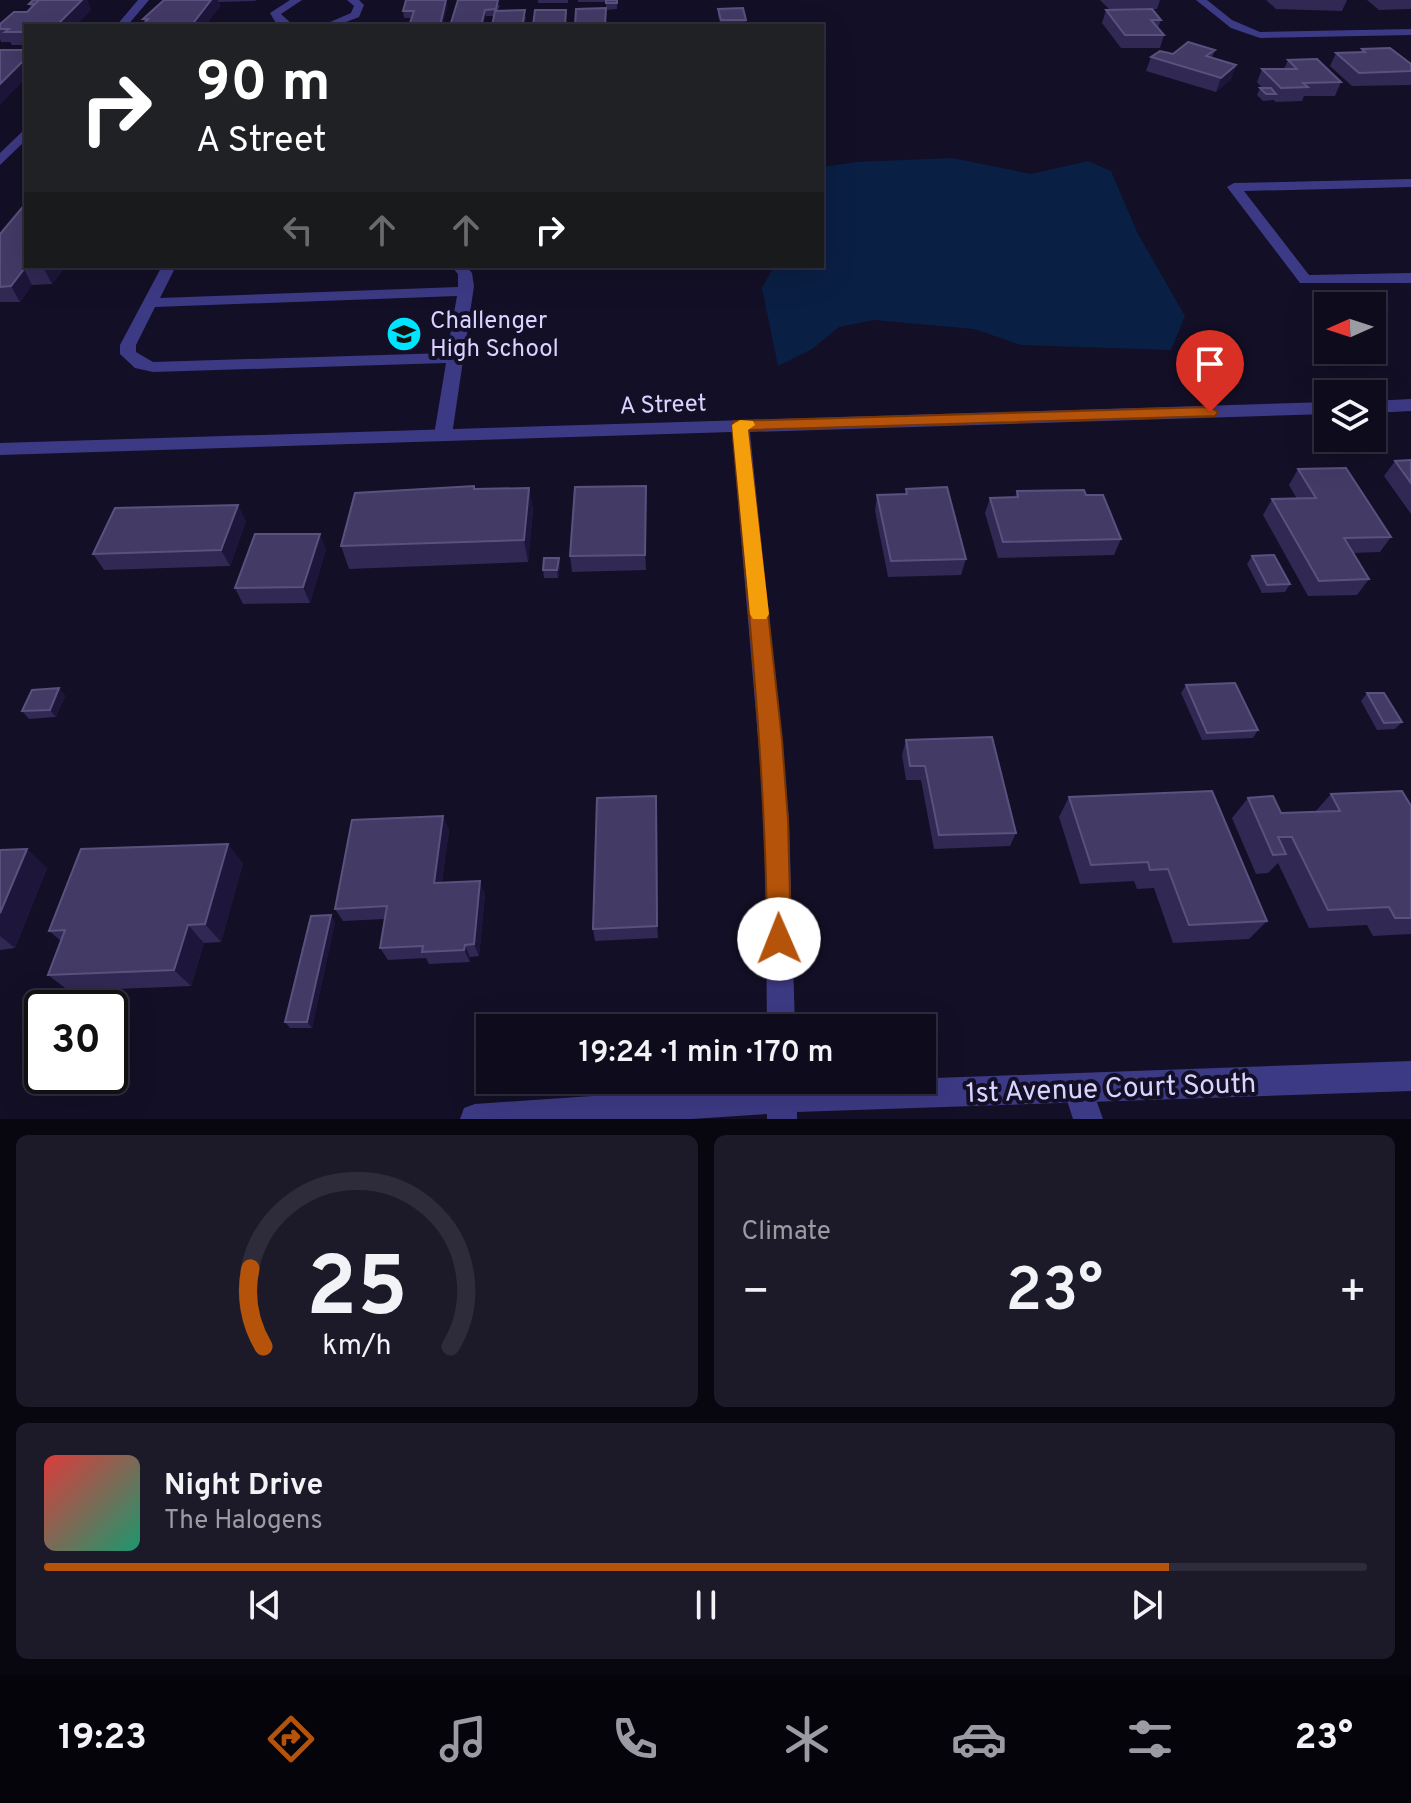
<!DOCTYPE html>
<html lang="en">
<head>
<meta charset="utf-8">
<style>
  :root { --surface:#0e0b1c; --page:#1c1929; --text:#f1f3f6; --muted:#9b9ba3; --line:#2e2b3b; --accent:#b45309 }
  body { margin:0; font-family:Overpass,sans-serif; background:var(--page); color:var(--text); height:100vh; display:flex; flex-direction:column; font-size:30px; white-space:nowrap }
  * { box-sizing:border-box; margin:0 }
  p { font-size:26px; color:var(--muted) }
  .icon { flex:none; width:44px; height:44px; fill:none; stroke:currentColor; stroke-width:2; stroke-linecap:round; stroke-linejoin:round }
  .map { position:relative; height:1119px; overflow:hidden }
  .panel { display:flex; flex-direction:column; gap:16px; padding:16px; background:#08060f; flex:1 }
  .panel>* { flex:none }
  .top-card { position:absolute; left:24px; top:24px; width:800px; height:244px; border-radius:0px; box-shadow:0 8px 32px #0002,0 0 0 2px var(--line); background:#202124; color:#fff; overflow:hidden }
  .needle { width:52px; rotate:267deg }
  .fabs { position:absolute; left:1314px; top:292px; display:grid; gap:16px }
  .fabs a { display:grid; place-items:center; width:72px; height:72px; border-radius:0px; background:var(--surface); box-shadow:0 8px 32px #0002,0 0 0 2px var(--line); font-size:40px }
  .speed { position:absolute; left:24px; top:990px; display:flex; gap:16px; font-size:40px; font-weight:700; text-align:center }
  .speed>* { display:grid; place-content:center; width:104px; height:104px; border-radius:50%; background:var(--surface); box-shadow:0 8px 32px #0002,0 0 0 2px var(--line); line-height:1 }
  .speed .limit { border:4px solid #111; border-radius:12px; background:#fff; color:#111 }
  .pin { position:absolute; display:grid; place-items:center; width:68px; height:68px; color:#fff; margin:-82px -34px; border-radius:50% 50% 50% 0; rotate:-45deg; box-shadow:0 0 8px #0007 }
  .pin .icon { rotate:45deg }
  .me { position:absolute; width:88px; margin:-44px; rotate:359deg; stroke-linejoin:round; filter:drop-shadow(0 0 6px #0008) }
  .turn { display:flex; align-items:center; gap:28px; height:168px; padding:0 40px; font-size:36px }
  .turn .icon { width:104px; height:104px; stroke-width:2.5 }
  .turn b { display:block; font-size:56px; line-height:68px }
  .lanes { display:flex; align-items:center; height:76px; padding:0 40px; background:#0003; justify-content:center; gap:40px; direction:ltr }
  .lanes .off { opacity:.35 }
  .big { font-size:60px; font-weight:600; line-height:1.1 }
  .panel .widget { flex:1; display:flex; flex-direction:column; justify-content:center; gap:12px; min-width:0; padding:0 28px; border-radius:12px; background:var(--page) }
  .panel .dial { align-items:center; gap:0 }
  .dial svg { height:208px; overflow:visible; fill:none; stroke:var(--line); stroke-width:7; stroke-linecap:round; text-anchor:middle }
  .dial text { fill:var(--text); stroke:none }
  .song { display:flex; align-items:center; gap:24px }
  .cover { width:96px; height:96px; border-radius:12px; background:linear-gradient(135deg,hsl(0 70% 55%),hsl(160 70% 35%)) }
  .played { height:8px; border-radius:4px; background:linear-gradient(90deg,var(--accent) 85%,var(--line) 85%) }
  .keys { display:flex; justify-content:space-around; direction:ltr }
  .heat { display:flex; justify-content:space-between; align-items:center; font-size:44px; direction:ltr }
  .panel .tiles { flex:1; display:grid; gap:16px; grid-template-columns:1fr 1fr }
  .widget:last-child { grid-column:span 2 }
  .trip { position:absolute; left:476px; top:1014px; width:460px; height:80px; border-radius:0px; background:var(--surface); box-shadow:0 8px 32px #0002,0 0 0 2px var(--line); font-weight:600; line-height:80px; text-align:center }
  .dock { display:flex; height:128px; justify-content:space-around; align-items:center; background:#06040b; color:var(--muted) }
  .dock .icon { width:56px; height:56px }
  .dock .on { color:var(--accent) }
  .dock b { font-size:36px; color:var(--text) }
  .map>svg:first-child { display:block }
  .water { fill:#0a1f44 }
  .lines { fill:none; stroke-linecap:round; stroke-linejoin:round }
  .lane { fill:#3d3a85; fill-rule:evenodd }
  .street { fill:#3d3a85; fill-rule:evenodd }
  .wall { fill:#312854 }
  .shaded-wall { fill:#1d163a }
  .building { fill:#433a66; stroke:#5a527e; stroke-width:2 }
  .route { fill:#b45309; stroke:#753606; stroke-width:2 }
  .slow { fill:#f59e0b }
  .labels { text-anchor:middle; stroke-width:8; stroke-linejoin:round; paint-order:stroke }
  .poi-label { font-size:24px; fill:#d9d4ff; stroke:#130f26; text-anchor:start }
  .street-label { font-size:24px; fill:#d9d4ff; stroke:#130f26 }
  .near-street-label { font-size:28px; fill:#d9d4ff; stroke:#130f26 }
</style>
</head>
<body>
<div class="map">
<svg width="1411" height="1119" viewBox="0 0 1411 1119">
  <rect width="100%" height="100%" fill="#130f26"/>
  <path class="water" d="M952,158L1031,174L1088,161L1111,171L1137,232L1185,316L1171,350L1021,345L974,329L874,320L839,327L812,349L778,366L762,288L774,266H822V167L856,162Z"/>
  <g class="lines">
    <path class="lane" d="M290,0H302L281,14L294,26L277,25L270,13Z
      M347,0H359L364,5L359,17L336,26H321L351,13L354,6Z
      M1411,179V187L1244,191L1309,275L1411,273V283H1300L1227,187L1234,183Z
      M162,266H176L160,298L458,287V274L451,266H466L472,273L474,286L452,435L443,441L434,435L446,363L153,372L135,368L120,354V345ZM457,296L447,353L153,362L136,352V345L155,307Z
      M1078,1073L1088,1078L1103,1119H1073L1063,1088L1068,1078Z"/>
    <path class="street" d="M138,0H149L127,26H116Z
      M1196,0H1207L1232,20L1260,32L1411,29V35L1260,38L1231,28Z
      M26,128V140L0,165V153Z
      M1411,399V411L1372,413V401Z
      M1328,402V414L750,432L789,820L795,1028H767L765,820L732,432L0,455V443Z
      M1411,1061V1091L797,1112V1119H767V1114L691,1119H460L464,1108L475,1104L767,1084L766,1080H796V1083Z"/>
  </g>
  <path class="wall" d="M33,0H87L91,10L75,26H26V45H12L10,42H1L0,39V24L27,12L31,8L29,4Z
    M164,0H256L255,1L219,2L220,6L205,26H142L145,23L143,19Z
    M458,0L500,5L498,11L526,17L524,26H492L494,16H486Z
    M538,0H568V3H538Z
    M578,0H617V9L606,10V2H578Z
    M1100,0H1160L1157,9L1110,10Z
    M1266,0H1347L1342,11L1276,9Z
    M1367,0H1411V9L1379,10Z
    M448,6L412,18H404L403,11Z
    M718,9L746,20V26H721L718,16Z
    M1106,10L1161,20L1158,28L1164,35L1160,48H1121L1102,23Z
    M1362,49L1411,64V85L1352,86L1330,66L1336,53L1360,52Z
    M1215,50L1212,58L1236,65L1231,79L1216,92L1146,71L1151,57Z
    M1288,60L1341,82L1335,96H1304L1302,101L1275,102L1274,100L1263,101L1257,95L1260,88H1262L1257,82L1262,69H1284Z
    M0,234L26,266H63L64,268L52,284L32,285L20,302H0Z
    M1411,460V514L1384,476L1395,461Z
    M1298,469L1391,537L1380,552L1353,553L1369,579L1357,595L1308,596L1263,515L1272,499H1297L1289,485Z
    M646,486V570L572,572L570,556Z
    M529,488L533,510L528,562L349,569L341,546Z
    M906,489L966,559L961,575L888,577L875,511L877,495L905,494Z
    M1017,491L1086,495L1121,539L1114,555L998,558L985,513L990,498L1015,497Z
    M246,521L230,566L104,570L93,554Z
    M326,549L310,603L243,604L235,588Z
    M1252,556L1290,584L1285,592L1262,593L1247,564Z
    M559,558L560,566L558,578H544L543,570Z
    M1186,685L1258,730L1253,738L1202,740L1181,693Z
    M59,688L65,696L56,717L29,719L22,711Z
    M1367,693L1402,722L1395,729L1377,730L1361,701Z
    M906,740L1016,833L1010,846L934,849L921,780H906L902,755Z
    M1331,794L1411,806V934L1373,936L1367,925L1309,928L1278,863L1268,873L1256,874L1232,818L1248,798L1281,813L1315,812Z
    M1069,797L1267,921L1249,939L1173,943L1154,888L1137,889L1134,881L1080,884L1059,817Z
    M657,810L658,938L595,941L593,929Z
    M443,816L449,830L442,882L485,894L479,956L470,957V962L429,964L426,958L388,960L380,948L385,919L343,921L335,909Z
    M0,850L47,868L15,948L0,950Z
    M243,863L221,942L204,943L191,986L69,991L48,975L61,941L49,931Z
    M335,922L312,1028H290L285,1022Z"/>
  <path class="shaded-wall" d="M82,0H87L91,10L75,26H56Z
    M211,0H218L220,6L205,26H191Z
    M446,0L448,6L443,26H440Z
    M485,10L486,16L483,26H481Z
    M26,58V78L0,105V84Z
    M1236,65L1231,79L1216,92L1221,78Z
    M44,266H63L64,268L52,284L44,269Z
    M24,269L32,285L20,302L11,286Z
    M646,486V570L645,555Z
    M529,488L533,510L528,562L524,540Z
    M238,505L246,521L230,566L221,550Z
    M320,534L326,549L310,603L303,587Z
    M559,558L560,566L558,578L557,570Z
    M59,688L65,696L56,717L50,710Z
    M656,796L657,810L658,938L657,926Z
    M443,816L449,830L440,896L434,883Z
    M228,844L243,863L221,942L205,924Z
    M27,849L47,868L15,948L0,936V913Z
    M480,881L485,894L479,956L474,944Z
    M331,915L335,922L312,1028L307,1022Z
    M188,925L204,943L191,986L174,970Z
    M465,945L470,957V962L464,950Z"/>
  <path class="building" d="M33,0H39L35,4H29Z
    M39,0H82L56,26H26V32H5L9,29H0V24L14,12H27Z
    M164,0H211L191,26H142L148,19H143Z
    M406,0H446L440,26H409L414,11H403Z
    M458,0H498L496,9L485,10L481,26H450Z
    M606,0H617V3H606Z
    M606,8L605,26H575L576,9Z
    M743,8L746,20H721L718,9Z
    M1152,9L1161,20H1151L1164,35H1125L1106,10Z
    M525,10L522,26H492L495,11Z
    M535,10H566L565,26H533Z
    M387,24L386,26H321L322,25Z
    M1188,42L1215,50L1206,56L1236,65L1221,78L1151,57L1160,51L1173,54Z
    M1390,48L1411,64V71L1359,73L1336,53L1365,52L1362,49Z
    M0,50H26V58L0,84Z
    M1317,59L1341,82L1303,83L1308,87L1281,88L1262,69H1297L1288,60Z
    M1260,88H1271L1276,94H1266Z
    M26,203V266H46L44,269H24L11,286L0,287V234Z
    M1411,460V483L1395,461Z
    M1346,468L1391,537L1344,538L1369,579L1319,581L1272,499L1316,498L1298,469Z
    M474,486V489L529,488L524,540L341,546L355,493Z
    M646,486L645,555L570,556L575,487Z
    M947,487L966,559L891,561L877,495L907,494L906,489Z
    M1084,490L1086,495H1103L1121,539L1003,542L990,498L1018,497L1017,491Z
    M238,505L221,550L93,554L115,508Z
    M255,534H320L303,587L235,588Z
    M1274,555L1290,584L1267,585L1252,556Z
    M544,558H559L557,570H543Z
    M1235,683L1258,730L1207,733L1186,685Z
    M59,688L50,710L22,711L32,690Z
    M1367,693H1384L1402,722L1384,723Z
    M992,737L1016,833L939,835L925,766H910L906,740Z
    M1212,791L1267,921L1189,925L1168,869L1150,870L1148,862L1091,865L1069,797Z
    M1402,791L1411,806V918H1395L1389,907L1328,910L1292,837H1278L1286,854L1273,855L1248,798L1273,796L1281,813L1340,811L1331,794Z
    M656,796L657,926L593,929L597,798Z
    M443,816L434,883L480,881L474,944L465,945L464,950L422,952L423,946L380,948L387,906L335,909L352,820Z
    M228,844L205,924L188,925L174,970L48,975L65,930L49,931L81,849Z
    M27,849L0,913V850Z
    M331,915L307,1022H285L311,916Z"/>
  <path class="route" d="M1210,407L1218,412L1215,416L748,430L782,740L788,820L791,939L788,947L779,951L771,947L767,939C766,767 747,596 732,425L734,421Z"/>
  <path class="slow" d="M740,420L753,421L755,425L748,430L769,614L766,619H753L750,614L732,425Z"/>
  <defs>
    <symbol id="school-disc" viewBox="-11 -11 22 22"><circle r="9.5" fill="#00e5ff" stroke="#130f26"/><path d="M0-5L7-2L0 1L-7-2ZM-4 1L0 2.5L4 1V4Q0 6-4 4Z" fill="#111"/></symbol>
  </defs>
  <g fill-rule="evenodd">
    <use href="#school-disc" x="384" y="314" width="40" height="40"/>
  </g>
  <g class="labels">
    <g class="poi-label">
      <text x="430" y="328">Challenger<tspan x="430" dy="28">High School</tspan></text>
    </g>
    <g class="street-label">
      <text transform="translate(663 404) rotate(-2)" y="8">A Street</text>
    </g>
    <g class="near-street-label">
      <text transform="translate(1111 1087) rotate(-2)" y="10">1st Avenue Court South</text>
    </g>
  </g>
</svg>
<div class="fabs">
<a><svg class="needle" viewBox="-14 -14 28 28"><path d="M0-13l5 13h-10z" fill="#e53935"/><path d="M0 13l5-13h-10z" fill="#9b9ba3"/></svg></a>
<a><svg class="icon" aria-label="layers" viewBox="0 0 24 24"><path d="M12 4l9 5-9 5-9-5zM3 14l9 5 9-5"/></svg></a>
</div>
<div class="speed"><div class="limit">30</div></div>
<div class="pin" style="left:1210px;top:412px;background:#d93025"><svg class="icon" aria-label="arrive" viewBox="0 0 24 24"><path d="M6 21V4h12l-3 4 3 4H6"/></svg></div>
<svg class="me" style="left:779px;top:939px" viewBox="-20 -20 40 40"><circle r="19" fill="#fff"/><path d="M0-13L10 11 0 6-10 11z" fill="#b45309"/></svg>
<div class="trip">19:24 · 1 min · 170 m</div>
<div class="top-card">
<div class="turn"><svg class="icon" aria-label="right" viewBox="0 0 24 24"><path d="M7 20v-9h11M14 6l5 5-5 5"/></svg><div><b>90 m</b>A Street</div></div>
<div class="lanes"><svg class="icon off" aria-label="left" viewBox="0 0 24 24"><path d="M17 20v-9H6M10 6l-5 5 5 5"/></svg><svg class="icon off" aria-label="ahead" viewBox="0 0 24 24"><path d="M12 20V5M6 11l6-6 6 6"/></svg><svg class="icon off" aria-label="ahead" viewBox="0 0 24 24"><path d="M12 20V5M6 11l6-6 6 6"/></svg><svg class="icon" aria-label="right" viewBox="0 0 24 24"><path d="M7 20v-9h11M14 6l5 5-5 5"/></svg></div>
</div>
</div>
<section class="panel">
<div class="tiles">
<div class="widget dial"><svg viewBox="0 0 100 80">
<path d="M14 69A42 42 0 1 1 86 69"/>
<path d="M14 69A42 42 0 0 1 9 39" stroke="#b45309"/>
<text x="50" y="56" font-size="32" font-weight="700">25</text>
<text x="50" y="72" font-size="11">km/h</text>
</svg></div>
<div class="widget"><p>Climate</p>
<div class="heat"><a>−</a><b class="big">23°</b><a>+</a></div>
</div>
<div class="widget">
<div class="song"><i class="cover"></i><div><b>Night Drive</b><p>The Halogens</p></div></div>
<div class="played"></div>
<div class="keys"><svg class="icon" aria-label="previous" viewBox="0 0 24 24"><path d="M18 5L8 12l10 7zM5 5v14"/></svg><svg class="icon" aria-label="pause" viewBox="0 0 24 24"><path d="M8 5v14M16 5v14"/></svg><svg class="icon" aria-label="next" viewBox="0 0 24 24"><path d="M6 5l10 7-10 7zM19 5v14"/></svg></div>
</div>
</div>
</section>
<nav class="dock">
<b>19:23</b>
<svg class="icon on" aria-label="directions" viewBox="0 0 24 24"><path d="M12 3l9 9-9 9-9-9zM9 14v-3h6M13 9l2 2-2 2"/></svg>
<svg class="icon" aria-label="music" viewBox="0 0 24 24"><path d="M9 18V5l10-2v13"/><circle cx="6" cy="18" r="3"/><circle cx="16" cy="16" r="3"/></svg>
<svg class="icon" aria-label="phone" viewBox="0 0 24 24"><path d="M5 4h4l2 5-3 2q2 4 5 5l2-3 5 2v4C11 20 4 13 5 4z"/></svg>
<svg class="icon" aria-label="climate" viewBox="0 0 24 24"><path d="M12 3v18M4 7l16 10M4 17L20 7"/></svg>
<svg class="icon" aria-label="car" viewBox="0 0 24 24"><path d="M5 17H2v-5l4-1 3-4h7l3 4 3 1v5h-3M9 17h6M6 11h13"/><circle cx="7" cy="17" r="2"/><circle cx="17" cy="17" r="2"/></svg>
<svg class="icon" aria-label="filters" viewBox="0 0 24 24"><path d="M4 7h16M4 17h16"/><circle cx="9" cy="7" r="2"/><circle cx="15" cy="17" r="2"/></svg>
<b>23°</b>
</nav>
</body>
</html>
